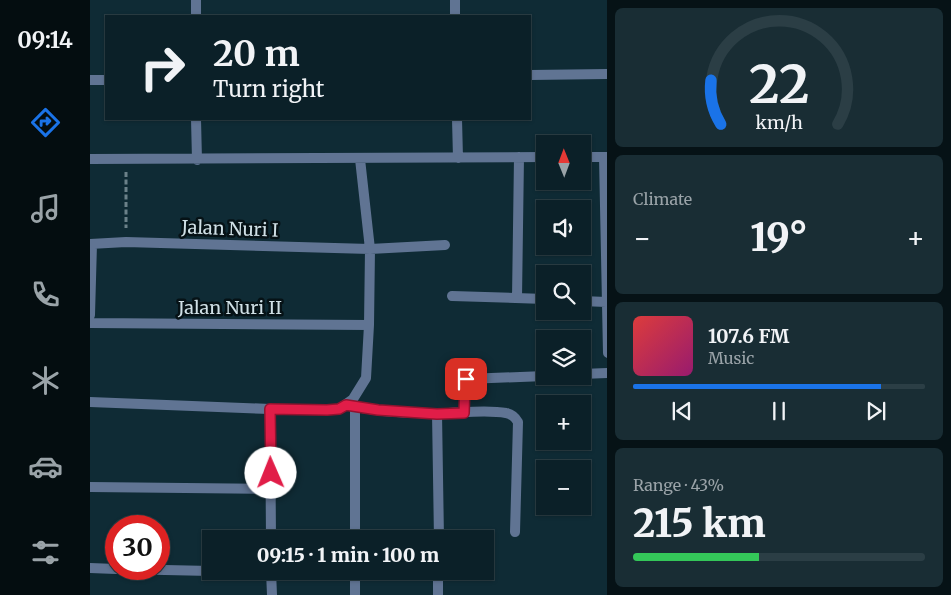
<!DOCTYPE html>
<html lang="en">
<head>
<meta charset="utf-8">
<style>
  :root { --surface:#0b2028; --page:#192d34; --text:#f1f3f6; --muted:#9aa3a8; --line:#2b3e45; --accent:#1a73e8 }
  body { margin:0; font-family:Merriweather,serif; background:var(--page); color:var(--text); height:100vh; display:flex; flex-direction:column; font-size:19px; white-space:nowrap }
  * { box-sizing:border-box; margin:0 }
  p { font-size:16px; color:var(--muted) }
  .icon { flex:none; width:28px; height:28px; fill:none; stroke:currentColor; stroke-width:2; stroke-linecap:round; stroke-linejoin:round }
  .map { position:relative; flex:1; overflow:hidden }
  .panel { display:flex; flex-direction:column; gap:8px; padding:8px; background:#061216; width:344px }
  .panel>* { flex:none }
  .banner { position:absolute; left:15px; top:15px; width:426px; height:105px; border-radius:0px; box-shadow:0 1px 4px #0004,0 0 0 1px var(--line); background:#0b2028; color:var(--text); overflow:hidden }
  .needle { width:32px; rotate:359deg }
  .buttons { position:absolute; left:446px; top:135px; display:grid; gap:10px }
  .buttons a { display:grid; place-items:center; width:55px; height:55px; border-radius:0px; background:var(--surface); box-shadow:0 1px 4px #0004,0 0 0 1px var(--line); font-size:25px }
  .speed { position:absolute; left:15px; top:515px; display:flex; gap:10px; font-size:25px; font-weight:700; text-align:center }
  .speed>* { display:grid; place-content:center; width:65px; height:65px; border-radius:50%; background:var(--surface); box-shadow:0 1px 4px #0004,0 0 0 1px var(--line); line-height:1 }
  .speed .limit { border:8px solid #d22; background:#fff; color:#111 }
  .pin { position:absolute; display:grid; place-items:center; width:42px; height:42px; color:#fff; margin:-21px; border-radius:10px; box-shadow:0 2px 8px #0006 }
  .me { position:absolute; width:55px; margin:-28px; rotate:359deg; stroke-linejoin:round; filter:drop-shadow(0 0 4px #0008) }
  .turn { display:flex; align-items:center; gap:18px; height:105px; padding:0 25px; font-size:22px }
  .turn .icon { width:65px; height:65px; stroke-width:2.5 }
  .turn b { display:block; font-size:35px; line-height:42px }
  .big { font-size:38px; font-weight:800; line-height:1.1 }
  .panel .card { flex:1; display:flex; flex-direction:column; justify-content:center; gap:8px; min-width:0; padding:0 18px; border-radius:8px; background:var(--page) }
  .panel .dial { align-items:center; gap:0 }
  .dial svg { height:130px; overflow:visible; fill:none; stroke:var(--line); stroke-width:7; stroke-linecap:round; text-anchor:middle }
  .dial text { fill:var(--text); stroke:none }
  .song { display:flex; align-items:center; gap:15px }
  .cover { width:60px; height:60px; border-radius:8px; background:linear-gradient(135deg,hsl(0 70% 55%),hsl(320 70% 35%)) }
  .played { height:5px; border-radius:2px; background:linear-gradient(90deg,var(--accent) 85%,var(--line) 85%) }
  .keys { display:flex; justify-content:space-around; direction:ltr }
  .heat { display:flex; justify-content:space-between; align-items:center; font-size:28px; direction:ltr }
  .charge { height:8px; border-radius:4px; background:linear-gradient(90deg,#34c759 43%,var(--line) 0) }
  .trip { position:absolute; left:112px; top:530px; width:292px; height:50px; border-radius:0px; background:var(--surface); box-shadow:0 1px 4px #0004,0 0 0 1px var(--line); font-weight:800; line-height:50px; text-align:center }
  main { display:flex; flex:1; min-height:0 }
  .tabs { display:flex; flex-direction:column; width:90px; justify-content:space-around; align-items:center; background:#040d10; color:var(--muted) }
  .tabs .icon { width:35px; height:35px }
  .tabs .on { color:var(--accent) }
  .tabs b { font-size:22px; color:var(--text) }
  .map>svg:first-child { display:block }
  .lines { fill:none; stroke-linecap:round; stroke-linejoin:round }
  .path { stroke:#6b8189; stroke-width:3; stroke-dasharray:5 2.5; stroke-linecap:butt }
  .minor { stroke:#607493; stroke-width:10 }
  .route-casing { stroke:#92132f; stroke-width:12 }
  .route { stroke:#e11d48; stroke-width:9 }
  .labels { text-anchor:middle; stroke-width:5; stroke-linejoin:round; paint-order:stroke }
  .street-label { font-size:18px; fill:#d0e0e6; stroke:#061216 }
</style>
</head>
<body>
<main>
<nav class="tabs">
<b>09:14</b>
<svg class="icon on" aria-label="directions" viewBox="0 0 24 24"><path d="M12 3l9 9-9 9-9-9zM9 14v-3h6M13 9l2 2-2 2"/></svg>
<svg class="icon" aria-label="music" viewBox="0 0 24 24"><path d="M9 18V5l10-2v13"/><circle cx="6" cy="18" r="3"/><circle cx="16" cy="16" r="3"/></svg>
<svg class="icon" aria-label="phone" viewBox="0 0 24 24"><path d="M5 4h4l2 5-3 2q2 4 5 5l2-3 5 2v4C11 20 4 13 5 4z"/></svg>
<svg class="icon" aria-label="climate" viewBox="0 0 24 24"><path d="M12 3v18M4 7l16 10M4 17L20 7"/></svg>
<svg class="icon" aria-label="car" viewBox="0 0 24 24"><path d="M5 17H2v-5l4-1 3-4h7l3 4 3 1v5h-3M9 17h6M6 11h13"/><circle cx="7" cy="17" r="2"/><circle cx="17" cy="17" r="2"/></svg>
<svg class="icon" aria-label="filters" viewBox="0 0 24 24"><path d="M4 7h16M4 17h16"/><circle cx="9" cy="7" r="2"/><circle cx="15" cy="17" r="2"/></svg>
</nav>
<div class="map">
<svg width="518" height="595" viewBox="0 0 518 595">
  <rect width="100%" height="100%" fill="#0f2b35"/>
  <g class="lines">
    <path class="path" d="M36,172V228"/>
    <path class="minor" d="M106,0V16
      M365,0V16
      M440,75L518,74
      M0,80H16
      M106,119L107,160
      M367,119L368,158
      M492,157H518
      M514,157L518,353
      M0,159L455,157
      M0,244L36,242L280,249L355,245
      M362,296L455,299
      M427,298L429,157
      M492,301L516,302
      M0,315L2,244
      M0,323L279,325
      M492,374L518,373
      M0,402L180,409
      M256,405C286,412 319,414 350,413C370,413 397,409 416,413C422,414 425,417 428,422L425,532
      M265,407V539
      M347,413L349,539
      M374,413L375,383L376,379L455,376
      M0,487L181,489
      M181,539L180,409L237,410L249,409L263,399L276,378L279,325L280,249L270,159
      M0,568L26,569
      M29,569L121,571
      M128,571L181,573
      M181,571L182,595
      M265,571V595
      M348,595V571"/>
  </g>
  <g class="lines">
    <defs>
      <path id="route" d="M181,473L180,409L237,410L249,409L256,405L288,410L347,414L374,413L375,383L376,379"/>
    </defs>
    <use href="#route" class="route-casing"/>
    <use href="#route" class="route"/>
  </g>
  <g class="labels">
    <g class="street-label">
      <text transform="translate(140 229) rotate(2)" y="6">Jalan Nuri I</text>
      <text x="140" y="314">Jalan Nuri II</text>
    </g>
  </g>
</svg>
<div class="buttons">
<a><svg class="needle" viewBox="-14 -14 28 28"><path d="M0-13l5 13h-10z" fill="#e53935"/><path d="M0 13l5-13h-10z" fill="#9aa3a8"/></svg></a>
<a><svg class="icon" aria-label="sound" viewBox="0 0 24 24"><path d="M4 9h4l5-4v14l-5-4H4zM17 9q2 3 0 6"/></svg></a>
<a><svg class="icon" aria-label="search" viewBox="0 0 24 24"><circle cx="10" cy="10" r="6"/><path d="M15 15l6 6"/></svg></a>
<a><svg class="icon" aria-label="layers" viewBox="0 0 24 24"><path d="M12 4l9 5-9 5-9-5zM3 14l9 5 9-5"/></svg></a>
<a>+</a>
<a>−</a>
</div>
<div class="speed"><div class="limit">30</div></div>
<div class="pin" style="left:376px;top:379px;background:#d93025"><svg class="icon" aria-label="arrive" viewBox="0 0 24 24"><path d="M6 21V4h12l-3 4 3 4H6"/></svg></div>
<svg class="me" style="left:181px;top:473px" viewBox="-20 -20 40 40"><circle r="19" fill="#fff"/><path d="M0-13L10 11 0 6-10 11z" fill="#e11d48"/></svg>
<div class="trip">09:15 · 1 min · 100 m</div>
<div class="banner">
<div class="turn"><svg class="icon" aria-label="right" viewBox="0 0 24 24"><path d="M7 20v-9h11M14 6l5 5-5 5"/></svg><div><b>20 m</b>Turn right</div></div>
</div>
</div>
<section class="panel">
<div class="card dial"><svg viewBox="0 0 100 80">
<path d="M14 69A42 42 0 1 1 86 69"/>
<path d="M14 69A42 42 0 0 1 8 42" stroke="#1a73e8"/>
<text x="50" y="56" font-size="32" font-weight="700">22</text>
<text x="50" y="72" font-size="11">km/h</text>
</svg></div>
<div class="card"><p>Climate</p>
<div class="heat"><a>−</a><b class="big">19°</b><a>+</a></div>
</div>
<div class="card">
<div class="song"><i class="cover"></i><div><b>107.6 FM</b><p>Music</p></div></div>
<div class="played"></div>
<div class="keys"><svg class="icon" aria-label="previous" viewBox="0 0 24 24"><path d="M18 5L8 12l10 7zM5 5v14"/></svg><svg class="icon" aria-label="pause" viewBox="0 0 24 24"><path d="M8 5v14M16 5v14"/></svg><svg class="icon" aria-label="next" viewBox="0 0 24 24"><path d="M6 5l10 7-10 7zM19 5v14"/></svg></div>
</div>
<div class="card"><p>Range · 43%</p><b class="big">215 km</b><div class="charge"></div></div>
</section>
</main>
</body>
</html>
